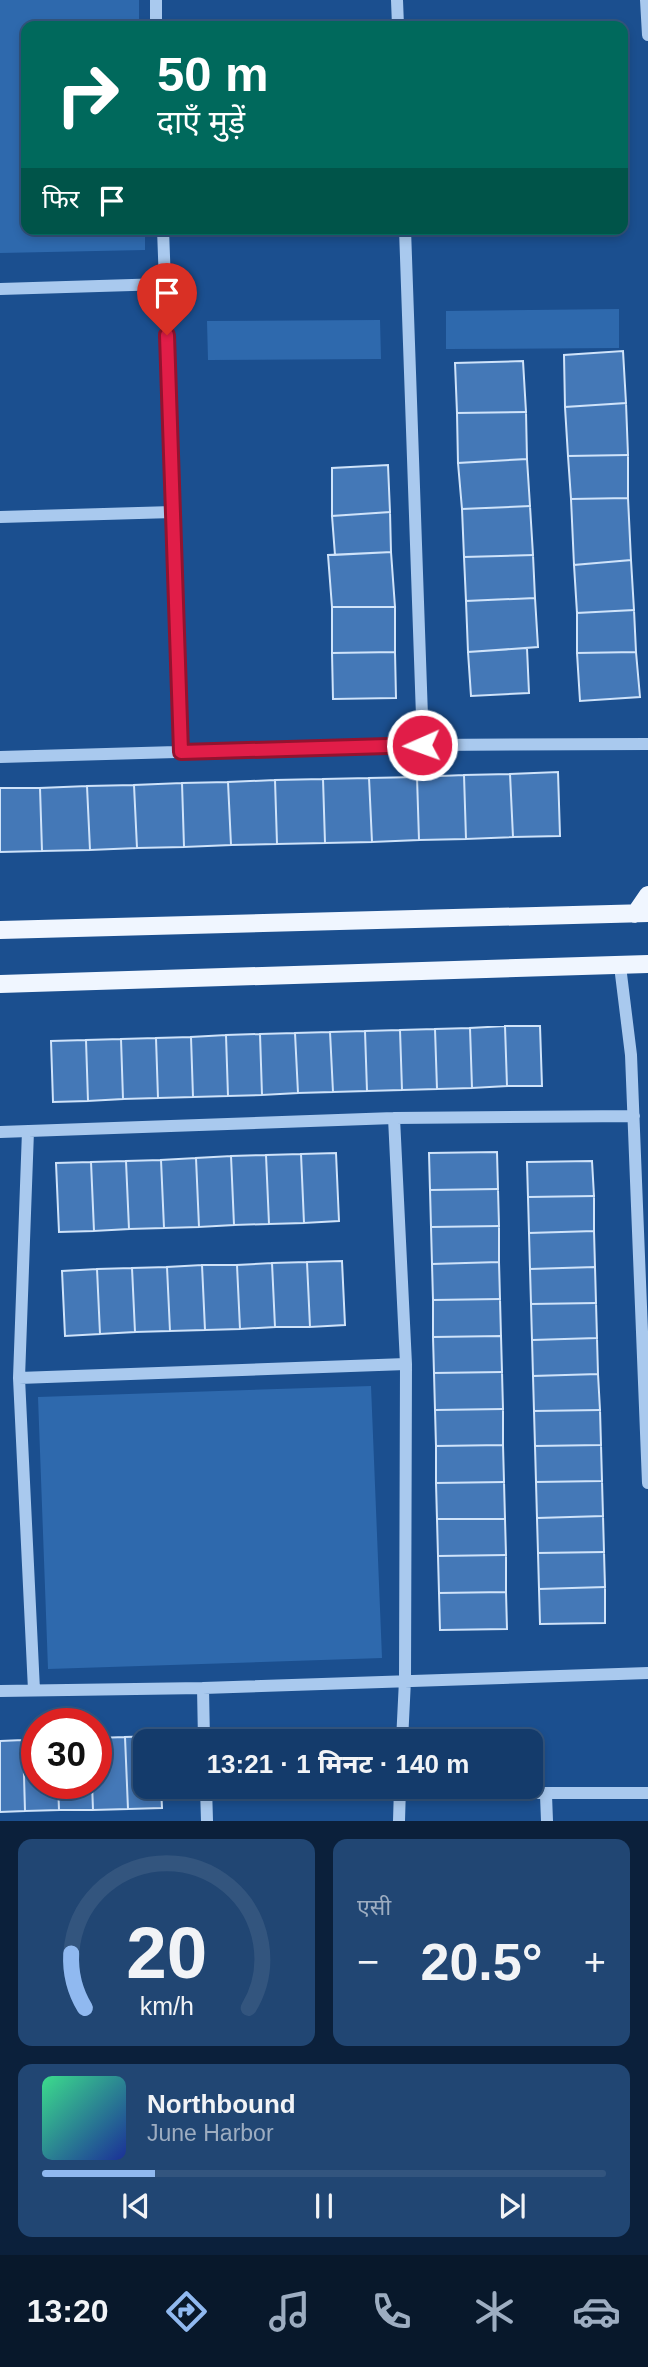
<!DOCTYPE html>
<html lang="hi">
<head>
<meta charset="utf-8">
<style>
  :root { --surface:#143b6b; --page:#214673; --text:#f1f3f6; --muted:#9dadc1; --line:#33557e; --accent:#90b9f0 }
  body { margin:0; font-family:Arial,"Noto Sans Devanagari",sans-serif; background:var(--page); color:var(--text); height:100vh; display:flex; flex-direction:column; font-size:26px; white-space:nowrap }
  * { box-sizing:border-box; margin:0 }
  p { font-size:23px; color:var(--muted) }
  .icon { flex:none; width:38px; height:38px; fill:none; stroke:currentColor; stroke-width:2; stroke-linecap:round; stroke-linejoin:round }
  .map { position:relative; height:1821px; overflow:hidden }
  .drawer { display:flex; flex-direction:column; gap:18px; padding:18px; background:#0b203b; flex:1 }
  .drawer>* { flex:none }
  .guide { position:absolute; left:21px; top:21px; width:607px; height:214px; border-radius:14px; box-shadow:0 4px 10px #0003,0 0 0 2px var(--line); background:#00695c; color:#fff; overflow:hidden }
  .speed { position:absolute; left:21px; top:1708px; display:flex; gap:14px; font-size:35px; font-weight:700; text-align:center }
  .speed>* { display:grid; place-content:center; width:91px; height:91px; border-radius:50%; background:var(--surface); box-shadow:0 4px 10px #0003,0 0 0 2px var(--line); line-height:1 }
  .speed .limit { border:10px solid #d22; background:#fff; color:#111 }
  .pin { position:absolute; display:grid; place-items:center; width:60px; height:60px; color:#fff; margin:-72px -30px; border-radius:50% 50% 50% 0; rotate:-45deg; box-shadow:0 0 7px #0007 }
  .pin .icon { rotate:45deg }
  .me { position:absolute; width:77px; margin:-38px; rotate:268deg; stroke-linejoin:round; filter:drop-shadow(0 0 5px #0008) }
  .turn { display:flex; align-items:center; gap:24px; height:147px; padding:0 21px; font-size:32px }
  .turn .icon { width:91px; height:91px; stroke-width:2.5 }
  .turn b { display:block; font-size:49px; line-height:60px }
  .then { display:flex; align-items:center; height:66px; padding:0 21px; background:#0003; gap:14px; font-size:26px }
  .big { font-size:52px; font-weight:700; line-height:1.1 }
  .drawer .tile { flex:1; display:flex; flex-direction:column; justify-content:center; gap:10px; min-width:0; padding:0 24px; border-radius:14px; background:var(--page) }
  .drawer .dial { align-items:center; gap:0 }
  .dial svg { height:182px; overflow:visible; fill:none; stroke:var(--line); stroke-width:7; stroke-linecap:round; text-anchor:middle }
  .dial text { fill:var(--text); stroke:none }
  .song { display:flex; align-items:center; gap:21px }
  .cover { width:84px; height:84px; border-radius:10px; background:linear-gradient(135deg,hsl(150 70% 55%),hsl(230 70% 35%)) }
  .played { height:7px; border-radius:4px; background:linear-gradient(90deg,var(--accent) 20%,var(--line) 20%) }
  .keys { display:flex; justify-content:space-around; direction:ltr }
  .heat { display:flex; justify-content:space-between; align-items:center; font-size:38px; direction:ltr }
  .drawer .tiles { flex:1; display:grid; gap:18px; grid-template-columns:1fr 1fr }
  .tile:last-child { grid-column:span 2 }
  .trip { position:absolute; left:133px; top:1729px; width:410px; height:70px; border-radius:14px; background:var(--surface); box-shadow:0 4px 10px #0003,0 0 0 2px var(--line); font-weight:700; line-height:70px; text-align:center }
  .dock { display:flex; height:112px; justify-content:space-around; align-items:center; background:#08182b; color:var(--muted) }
  .dock .icon { width:49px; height:49px }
  .dock .on { color:var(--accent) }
  .dock b { font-size:32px; color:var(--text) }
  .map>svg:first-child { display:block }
  .green { fill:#2e69ad }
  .building { fill:#4478b7; stroke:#cfe3fa; stroke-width:2 }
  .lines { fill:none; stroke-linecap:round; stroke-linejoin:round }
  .minor { stroke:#a9c9ee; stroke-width:12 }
  .major { stroke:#f0f6ff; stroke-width:18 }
  .route-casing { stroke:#92132f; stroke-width:18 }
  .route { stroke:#e11d48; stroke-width:12 }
</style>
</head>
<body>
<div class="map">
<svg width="648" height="1821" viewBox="0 0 648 1821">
  <rect width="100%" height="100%" fill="#1b4f8f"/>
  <path class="green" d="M0,0H139V26H26V229H145V250L0,253Z
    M619,309V348L446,349V311Z
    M380,320L381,359L208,360L207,321Z
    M371,1386L382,1658L48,1669L38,1397Z"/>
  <path class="building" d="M623,351L626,403L565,407L564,355Z
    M523,361L526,412L457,413L455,363Z
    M626,403L628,455L568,456L565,407Z
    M526,412L527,459L458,463L457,413Z
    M628,455V498L571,499L568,456Z
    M527,459L530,506L462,509L458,463Z
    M388,465L390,512L332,516V468Z
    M628,498L631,560L574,565L571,499Z
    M530,506L533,555L464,557L462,509Z
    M390,512L391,552L335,555L332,516Z
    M391,552L395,607H332L328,555Z
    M533,555L535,598L466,601L464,557Z
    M631,560L634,610L577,613L574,565Z
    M535,598L538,647L468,652L466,601Z
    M332,607H395V652L332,653Z
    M634,610L636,652L577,653V613Z
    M527,648L529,693L471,696L468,652Z
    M395,652L396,698L333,699L332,653Z
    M636,652L640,697L580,701L577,653Z
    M558,772L560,836L513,837L510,774Z
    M510,774L513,837L466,839L464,775Z
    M464,775L466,839L419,840L417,777Z
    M417,777L419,840L372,842L369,778Z
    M369,778L372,842L325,843L323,779Z
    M323,779L325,843L277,844L275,780Z
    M275,780L277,844L231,845L228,782Z
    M228,782L231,845L184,847L182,783Z
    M182,783L184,847L137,848L134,785Z
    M134,785L137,848L90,850L87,786Z
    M87,786L90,850L42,851L40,788Z
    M0,788H40L42,851L0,852Z
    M505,1026L507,1086L472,1088L470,1028Z
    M505,1026H540L542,1086H507Z
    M470,1028L472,1088L437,1089L435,1029Z
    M435,1029L437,1089L402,1090L400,1030Z
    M400,1030L402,1090L367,1091L365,1031Z
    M365,1031L367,1091L333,1092L330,1032Z
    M330,1032L333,1092L298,1093L295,1033Z
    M295,1033L298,1093L262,1095L260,1034Z
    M260,1034L262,1095L228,1096L226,1035Z
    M226,1035L228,1096L193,1097L191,1037Z
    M191,1037L193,1097L158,1098L156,1038Z
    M156,1038L158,1098L123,1099L121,1039Z
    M121,1039L123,1099L88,1101L86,1040Z
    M86,1040L88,1101L53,1102L51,1041Z
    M497,1152L498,1189L430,1190L429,1153Z
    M336,1153L339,1221L304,1223L301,1154Z
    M301,1154L304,1223L269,1224L266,1155Z
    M266,1155L269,1224L234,1225L231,1156Z
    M231,1156L234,1225L199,1227L196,1158Z
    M196,1158L199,1227L164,1228L161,1160Z
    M161,1160L164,1228L129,1229L126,1161Z
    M126,1161L129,1229L94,1231L91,1162Z
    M592,1161L594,1196L528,1197L527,1162Z
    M91,1162L94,1231L59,1232L56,1163Z
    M498,1189L499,1226L431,1227L430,1190Z
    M594,1196V1231L529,1233L528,1197Z
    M499,1226V1262L432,1264L431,1227Z
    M594,1231L595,1267L530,1269L529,1233Z
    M342,1261L345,1325L310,1327L307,1262Z
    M307,1262L310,1327H275L272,1263Z
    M499,1262L500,1299L433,1300L432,1264Z
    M272,1263L275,1327L240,1329L237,1265Z
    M202,1265L205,1330L170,1331L167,1267Z
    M202,1265H237L240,1329L205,1330Z
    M167,1267L170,1331L135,1332L132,1268Z
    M595,1267L596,1303L531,1304L530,1269Z
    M132,1268L135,1332L100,1334L97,1269Z
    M97,1269L100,1334L65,1336L62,1271Z
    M500,1299L501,1336L433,1337V1300Z
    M596,1303L597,1338L532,1340L531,1304Z
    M501,1336L502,1372L434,1373L433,1337Z
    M597,1338L598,1374L533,1376L532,1340Z
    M502,1372L503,1409L435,1410L434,1373Z
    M598,1374L600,1410L534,1411L533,1376Z
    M503,1409V1445L436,1446L435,1410Z
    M600,1410L601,1445L535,1446L534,1411Z
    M503,1445L504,1482L436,1483V1446Z
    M601,1445L602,1481L536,1482L535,1446Z
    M602,1481L603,1516L537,1518L536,1482Z
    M504,1482L505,1519H437L436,1483Z
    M603,1516L604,1552L538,1553L537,1518Z
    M437,1519H505L506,1555L438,1556Z
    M604,1552L605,1587L539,1589L538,1553Z
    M506,1555V1592L439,1593L438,1556Z
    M605,1587V1623L540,1624L539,1589Z
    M506,1592L507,1629L440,1630L439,1593Z
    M159,1736L160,1741H145V1787H161L162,1808L128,1809L125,1737Z
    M125,1737L128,1809L93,1810L92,1783H96V1738Z
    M23,1740H37V1783H58L59,1810L25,1811Z
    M23,1740L25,1811L0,1812V1741Z
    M58,1783H92L93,1810H59Z"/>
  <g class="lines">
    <path class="minor" d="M156,0V26
      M397,0L398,26
      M646,0L648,35
      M163,229L182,752
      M405,229L423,745
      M0,289L165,284
      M0,517L173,512
      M0,757L423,745L648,744
      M620,966L631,1055L648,1483
      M394,1118L406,1364L405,1680L402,1741
      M28,1131L19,1378L34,1690
      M0,1132L394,1118L634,1116
      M19,1378L406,1364
      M203,1688L204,1741
      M0,1691L203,1688L648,1673
      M206,1787L207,1821
      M399,1793H648
      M546,1795L547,1821
      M399,1821L400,1787"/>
    <path class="major" d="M635,914L648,895
      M0,930L648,913
      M0,984L648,964"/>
  </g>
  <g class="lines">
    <defs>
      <path id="route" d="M167,335L181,752L422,745"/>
    </defs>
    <use href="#route" class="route-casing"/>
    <use href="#route" class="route"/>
  </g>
</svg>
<div class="speed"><div class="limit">30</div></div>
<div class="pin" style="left:167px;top:335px;background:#d93025"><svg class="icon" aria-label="arrive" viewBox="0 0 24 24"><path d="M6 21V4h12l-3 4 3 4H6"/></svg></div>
<svg class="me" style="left:422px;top:745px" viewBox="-20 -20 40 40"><circle r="17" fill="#e11d48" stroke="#fff" stroke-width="3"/><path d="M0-11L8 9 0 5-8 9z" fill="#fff"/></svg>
<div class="trip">13:21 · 1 मिनट · 140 m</div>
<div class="guide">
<div class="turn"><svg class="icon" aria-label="right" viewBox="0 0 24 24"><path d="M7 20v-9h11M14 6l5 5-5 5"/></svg><div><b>50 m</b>दाएँ मुड़ें</div></div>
<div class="then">फिर<svg class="icon" aria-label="arrive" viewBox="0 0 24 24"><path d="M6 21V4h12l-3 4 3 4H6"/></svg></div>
</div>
</div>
<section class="drawer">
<div class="tiles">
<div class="tile dial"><svg viewBox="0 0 100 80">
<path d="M14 69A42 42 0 1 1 86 69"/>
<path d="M14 69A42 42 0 0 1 8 45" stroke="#90b9f0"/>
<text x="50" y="56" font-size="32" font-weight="700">20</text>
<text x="50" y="72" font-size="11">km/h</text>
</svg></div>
<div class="tile"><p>एसी</p>
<div class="heat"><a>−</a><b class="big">20.5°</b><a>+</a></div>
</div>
<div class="tile">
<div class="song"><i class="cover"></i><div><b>Northbound</b><p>June Harbor</p></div></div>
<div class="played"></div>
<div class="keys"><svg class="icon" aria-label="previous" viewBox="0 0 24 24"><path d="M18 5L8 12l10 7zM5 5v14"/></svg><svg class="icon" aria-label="pause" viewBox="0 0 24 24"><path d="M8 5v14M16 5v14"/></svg><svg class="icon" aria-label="next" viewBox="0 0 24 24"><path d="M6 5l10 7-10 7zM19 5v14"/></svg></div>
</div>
</div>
</section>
<nav class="dock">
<b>13:20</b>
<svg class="icon on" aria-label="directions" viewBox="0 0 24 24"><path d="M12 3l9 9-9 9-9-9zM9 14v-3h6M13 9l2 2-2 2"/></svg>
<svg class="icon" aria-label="music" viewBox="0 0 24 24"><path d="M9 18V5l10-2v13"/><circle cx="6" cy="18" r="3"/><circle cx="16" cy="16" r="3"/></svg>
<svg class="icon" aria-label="phone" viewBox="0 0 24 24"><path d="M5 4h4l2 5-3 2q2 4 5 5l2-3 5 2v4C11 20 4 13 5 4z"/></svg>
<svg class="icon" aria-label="climate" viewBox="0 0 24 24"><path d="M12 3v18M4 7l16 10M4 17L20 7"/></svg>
<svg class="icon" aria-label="car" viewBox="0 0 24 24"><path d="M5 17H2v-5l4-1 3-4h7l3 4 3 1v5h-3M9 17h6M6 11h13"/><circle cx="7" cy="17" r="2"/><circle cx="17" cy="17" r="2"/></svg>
</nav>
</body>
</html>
